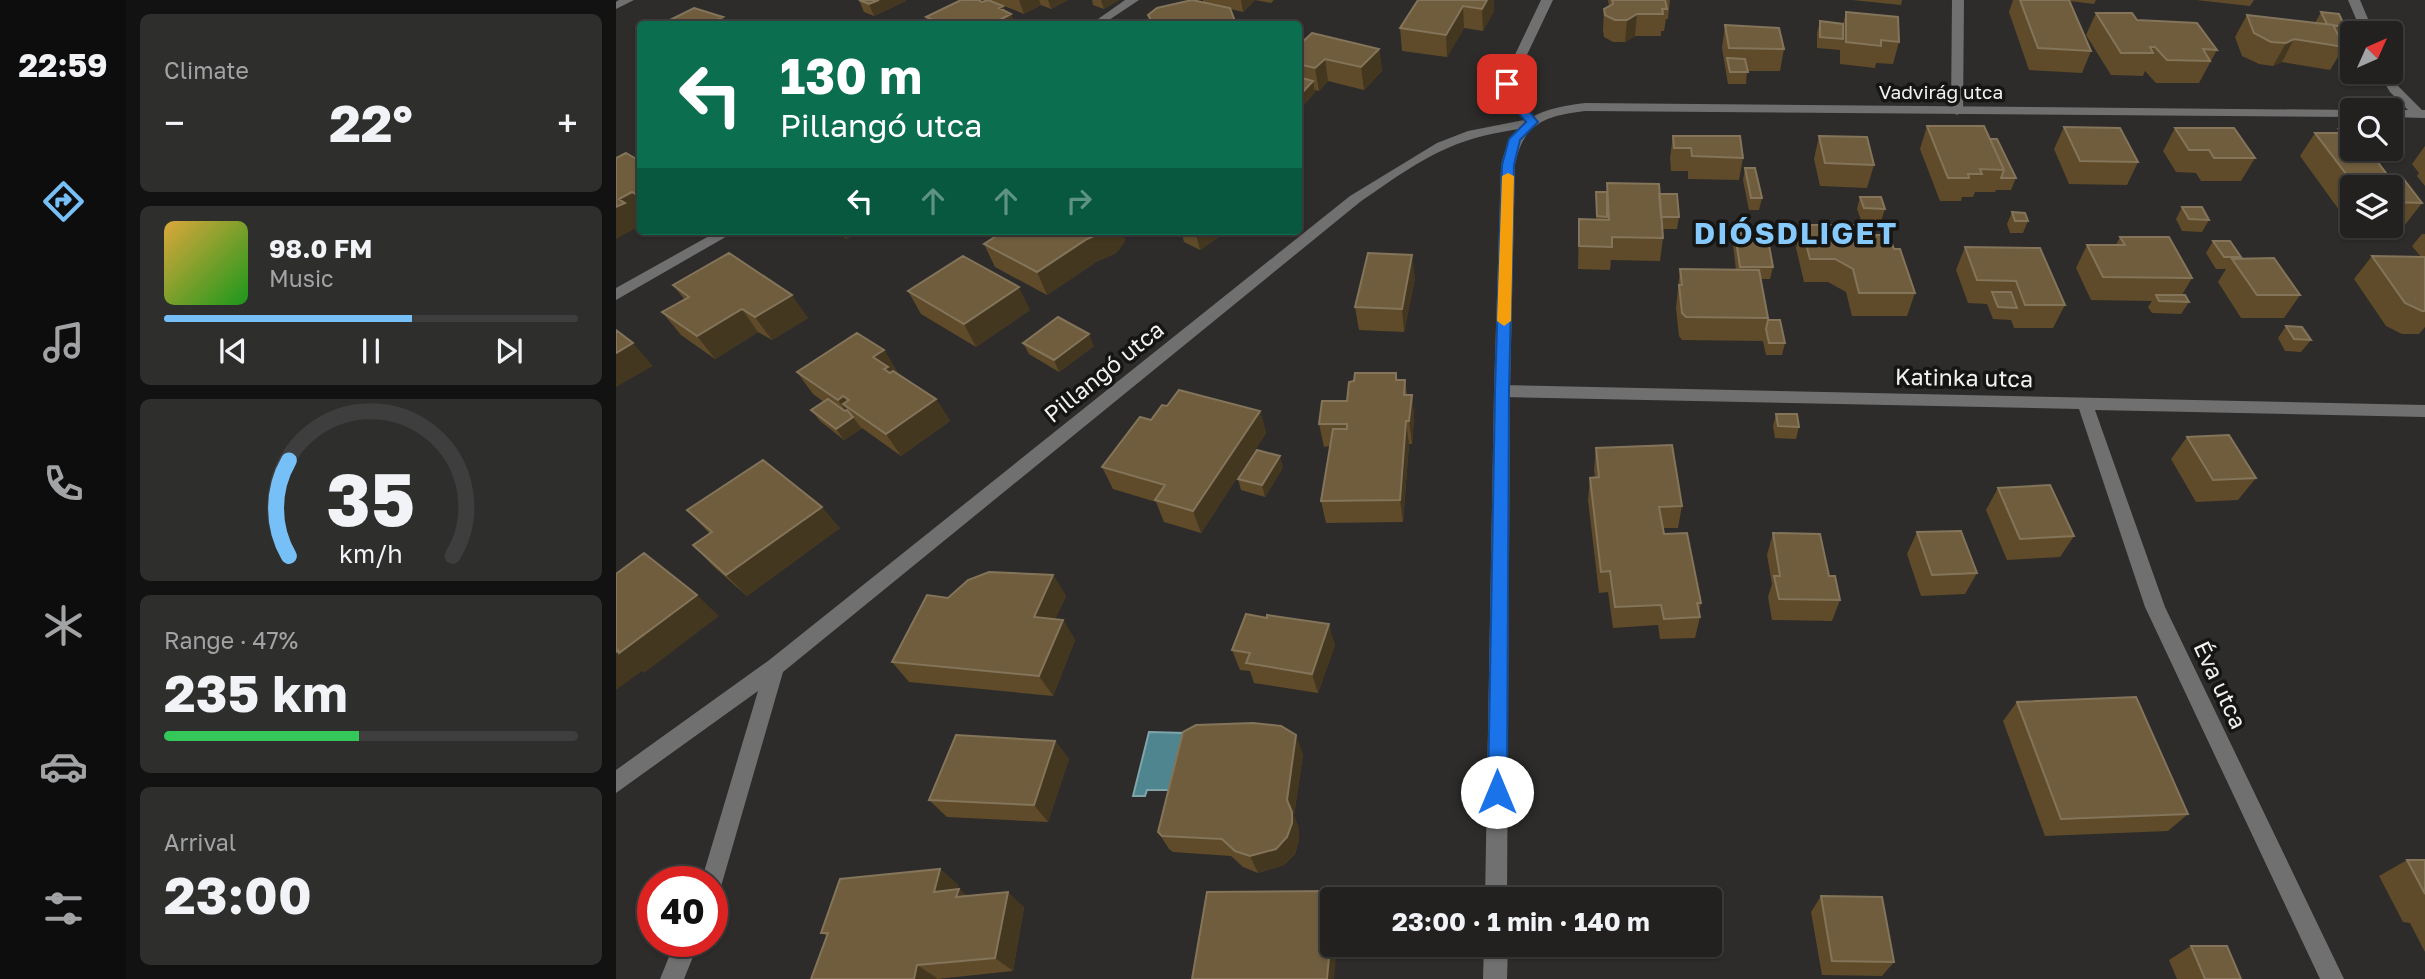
<!DOCTYPE html>
<html lang="en">
<head>
<meta charset="utf-8">
<style>
  :root { --surface:#222120; --page:#2e2e2d; --text:#f1f3f6; --muted:#a2a3a5; --line:#3f3e3e; --accent:#76c0f7 }
  body { margin:0; font-family:"Golos Text",sans-serif; background:var(--page); color:var(--text); height:100vh; display:flex; flex-direction:column; font-size:26px; white-space:nowrap }
  * { box-sizing:border-box; margin:0 }
  p { font-size:23px; color:var(--muted) }
  .icon { flex:none; width:38px; height:38px; fill:none; stroke:currentColor; stroke-width:2; stroke-linecap:round; stroke-linejoin:round }
  .map { position:relative; flex:1; overflow:hidden }
  .panel { display:flex; flex-direction:column; gap:14px; padding:14px; background:#131212; width:490px }
  .panel>* { flex:none }
  .hud { position:absolute; left:21px; top:21px; width:665px; height:214px; border-radius:7px; box-shadow:0 2px 5px #0004,0 0 0 2px var(--line); background:#0b6e4f; color:#fff; overflow:hidden }
  .needle { width:46px; rotate:45deg }
  .controls { position:absolute; left:1724px; top:21px; display:grid; gap:14px }
  .controls a { display:grid; place-items:center; width:63px; height:63px; border-radius:7px; background:var(--surface); box-shadow:0 2px 5px #0004,0 0 0 2px var(--line); font-size:35px }
  .speed { position:absolute; left:21px; top:866px; display:flex; gap:14px; font-size:35px; font-weight:700; text-align:center }
  .speed>* { display:grid; place-content:center; width:91px; height:91px; border-radius:50%; background:var(--surface); box-shadow:0 2px 5px #0004,0 0 0 2px var(--line); line-height:1 }
  .speed .limit { border:10px solid #d22; background:#fff; color:#111 }
  .pin { position:absolute; display:grid; place-items:center; width:60px; height:60px; color:#fff; margin:-30px; border-radius:14px; box-shadow:0 4px 10px #0006 }
  .me { position:absolute; width:77px; margin:-38px; rotate:0deg; stroke-linejoin:round; filter:drop-shadow(0 0 5px #0008) }
  .turn { display:flex; align-items:center; gap:24px; height:147px; padding:0 28px; font-size:32px }
  .turn .icon { width:91px; height:91px; stroke-width:2.5 }
  .turn b { display:block; font-size:49px; line-height:60px }
  .lanes { display:flex; align-items:center; height:66px; padding:0 28px; background:#0003; justify-content:center; gap:35px; direction:ltr }
  .lanes .off { opacity:.35 }
  .big { font-size:52px; font-weight:700; line-height:1.1 }
  .panel .widget { flex:1; display:flex; flex-direction:column; justify-content:center; gap:10px; min-width:0; padding:0 24px; border-radius:10px; background:var(--page) }
  .panel .dial { align-items:center; gap:0 }
  .dial svg { height:182px; overflow:visible; fill:none; stroke:var(--line); stroke-width:7; stroke-linecap:round; text-anchor:middle }
  .dial text { fill:var(--text); stroke:none }
  .song { display:flex; align-items:center; gap:21px }
  .cover { width:84px; height:84px; border-radius:10px; background:linear-gradient(135deg,hsl(40 70% 55%),hsl(120 70% 35%)) }
  .played { height:7px; border-radius:4px; background:linear-gradient(90deg,var(--accent) 60%,var(--line) 60%) }
  .keys { display:flex; justify-content:space-around; direction:ltr }
  .heat { display:flex; justify-content:space-between; align-items:center; font-size:38px; direction:ltr }
  .charge { height:10px; border-radius:5px; background:linear-gradient(90deg,#34c759 47%,var(--line) 0) }
  .trip { position:absolute; left:704px; top:887px; width:402px; height:70px; border-radius:7px; background:var(--surface); box-shadow:0 2px 5px #0004,0 0 0 2px var(--line); font-weight:700; line-height:70px; text-align:center }
  main { display:flex; flex:1; min-height:0 }
  .tab-bar { display:flex; flex-direction:column; width:126px; justify-content:space-around; align-items:center; background:#0e0d0d; color:var(--muted) }
  .tab-bar .icon { width:49px; height:49px }
  .tab-bar .active { color:var(--accent) }
  .tab-bar b { font-size:32px; color:var(--text) }
  .map>svg:first-child { display:block }
  .water { fill:#4e858e; stroke:#7fa5ab; stroke-width:2 }
  .lines { fill:none; stroke-linecap:round; stroke-linejoin:round }
  .minor { fill:#717071; fill-rule:evenodd }
  .tertiary { fill:#717071; fill-rule:evenodd }
  .wall { fill:#5f4b29 }
  .shaded-wall { fill:#443720 }
  .building { fill:#6f5d3e; stroke:#83745a; stroke-width:2 }
  .route { fill:#1a73e8; stroke:#114b97; stroke-width:2 }
  .slow { fill:#f59e0b }
  .labels { text-anchor:middle; stroke-width:7; stroke-linejoin:round; paint-order:stroke }
  .far-street-label { font-size:19px; fill:#f1f1ef; stroke:#151514 }
  .street-label { font-size:23px; fill:#f1f1ef; stroke:#151514 }
  .district-label { font-size:30px; font-weight:bold; letter-spacing:2px; fill:#86cafd; stroke:#151514 }
</style>
</head>
<body>
<main>
<nav class="tab-bar">
<b>22:59</b>
<svg class="icon active" aria-label="directions" viewBox="0 0 24 24"><path d="M12 3l9 9-9 9-9-9zM9 14v-3h6M13 9l2 2-2 2"/></svg>
<svg class="icon" aria-label="music" viewBox="0 0 24 24"><path d="M9 18V5l10-2v13"/><circle cx="6" cy="18" r="3"/><circle cx="16" cy="16" r="3"/></svg>
<svg class="icon" aria-label="phone" viewBox="0 0 24 24"><path d="M5 4h4l2 5-3 2q2 4 5 5l2-3 5 2v4C11 20 4 13 5 4z"/></svg>
<svg class="icon" aria-label="climate" viewBox="0 0 24 24"><path d="M12 3v18M4 7l16 10M4 17L20 7"/></svg>
<svg class="icon" aria-label="car" viewBox="0 0 24 24"><path d="M5 17H2v-5l4-1 3-4h7l3 4 3 1v5h-3M9 17h6M6 11h13"/><circle cx="7" cy="17" r="2"/><circle cx="17" cy="17" r="2"/></svg>
<svg class="icon" aria-label="filters" viewBox="0 0 24 24"><path d="M4 7h16M4 17h16"/><circle cx="9" cy="7" r="2"/><circle cx="15" cy="17" r="2"/></svg>
</nav>
<section class="panel">
<div class="widget"><p>Climate</p>
<div class="heat"><a>−</a><b class="big">22°</b><a>+</a></div>
</div>
<div class="widget">
<div class="song"><i class="cover"></i><div><b>98.0 FM</b><p>Music</p></div></div>
<div class="played"></div>
<div class="keys"><svg class="icon" aria-label="previous" viewBox="0 0 24 24"><path d="M18 5L8 12l10 7zM5 5v14"/></svg><svg class="icon" aria-label="pause" viewBox="0 0 24 24"><path d="M8 5v14M16 5v14"/></svg><svg class="icon" aria-label="next" viewBox="0 0 24 24"><path d="M6 5l10 7-10 7zM19 5v14"/></svg></div>
</div>
<div class="widget dial"><svg viewBox="0 0 100 80">
<path d="M14 69A42 42 0 1 1 86 69"/>
<path d="M14 69A42 42 0 0 1 14 27" stroke="#76c0f7"/>
<text x="50" y="56" font-size="32" font-weight="700">35</text>
<text x="50" y="72" font-size="11">km/h</text>
</svg></div>
<div class="widget"><p>Range · 47%</p><b class="big">235 km</b><div class="charge"></div></div>
<div class="widget"><p>Arrival</p><b class="big">23:00</b></div>
</section>
<div class="map">
<svg width="1809" height="979" viewBox="0 0 1809 979">
  <rect width="100%" height="100%" fill="#2d2c2a"/>
  <path class="water" d="M533,732L569,733L556,790H531L529,796H517Z"/>
  <g class="lines">
    <path class="minor" d="M3,0H18L0,9V2Z
      M509,0H523L487,24H475Z
      M925,0H937L897,84L900,94L922,122L921,125C896,131 870,133 847,142C809,155 776,180 744,202L167,672L104,890L96,893V882H85L142,691L0,793V770L152,661L734,196L821,143L852,131L908,120L888,95L885,84Z
      M1336,0H1348L1347,111L1341,115L1335,111Z
      M1732,0H1744L1758,33H1746Z
      M1762,72H1774L1783,87L1807,111V117H1799L1774,92Z
      M102,231H120L0,300V288Z
      M886,385L1809,405V417L1479,410L1549,607L1728,979H1704L1529,607L1463,409L886,397L878,391Z
      M59,942H83L68,979H44Z"/>
    <path class="tertiary" d="M969,103L1740,110H1736V117L969,111C929,116 907,123 899,165L894,391L891,900H869L878,391L885,165C896,117 924,109 969,103Z
      M1770,110H1809V118L1774,117V110Z
      M868,945H892L891,979H867Z"/>
  </g>
  <path class="wall" d="M243,0L290,1L258,16L248,12Z
    M373,0H452L435,9L425,5L408,14Z
    M476,0H503L488,9L477,5Z
    M587,0H658L655,3L639,0L627,12L614,9L620,24H535L532,15L587,3Z
    M802,0H878V11L867,31L848,28L831,57L786,51L784,28Z
    M992,0H1054L1052,19H1050L1048,31H1045V36H1019L1009,42H997L988,37L987,31L988,9L993,6Z
    M1236,0H1286L1285,5Z
    M1397,0H1480L1478,4L1454,1L1475,51L1466,73L1413,70L1393,12Z
    M1580,0H1638L1634,6Z
    M387,6L389,11L399,24H313L310,17Z
    M1230,12L1283,42L1277,64L1260,63L1259,68L1224,64V50L1201,48V33L1204,21L1227,24Z
    M1705,12L1729,27L1723,37L1728,47L1714,70L1666,62L1657,66L1643,64L1626,56L1619,37L1631,15L1699,23Z
    M1480,13L1521,20L1601,50L1583,83H1540L1529,71L1527,76L1495,75L1470,35Z
    M1109,25L1168,49L1164,71H1131L1130,84H1112L1106,48Z
    M682,46L763,49L766,71L748,90L712,81L703,91L698,90L699,92L686,107L682,106Z
    M1311,126L1374,139L1400,178L1395,190H1380L1379,192H1359L1357,197H1346L1345,201H1324L1304,149Z
    M1448,127L1522,162L1511,185L1453,184L1438,149Z
    M1559,128L1639,158L1625,181H1585L1580,173L1560,172L1547,151Z
    M1723,129L1762,150L1757,157L1773,177L1806,203L1788,226L1774,225V187H1736V225H1734L1684,156L1699,133H1721Z
    M1057,136L1127,158L1123,180L1072,179V171H1055L1054,158Z
    M1203,136L1258,165L1251,188L1204,186L1198,159Z
    M1809,146V186L1801,176L1803,173L1796,164Z
    M24,161V220L0,239Z
    M1129,168L1146,198L1143,210H1133L1127,180Z
    M991,183L1043,194L1063,217L1061,229H1046L1047,238L1044,261L995,260L994,270L962,269L963,219L980,220V192L991,194Z
    M1244,197L1269,209L1265,221L1245,220L1241,209Z
    M1566,207L1593,220L1586,232L1566,231L1560,219Z
    M1396,212L1412,221L1407,233H1394L1391,224Z
    M1185,225L1242,230L1278,249L1299,293L1291,316H1236L1230,292L1212,282H1188L1180,248Z
    M217,231H244L231,239Z
    M388,231H506L509,241L500,253L480,262L431,295L379,267L368,244Z
    M561,231H611L584,250L568,242L566,234Z
    M1119,233L1157,267L1154,279H1145L1152,320L1169,343L1166,355H1150L1147,341L1066,340L1063,336L1060,308L1064,269L1120,270L1117,245Z
    M1806,234H1809V327L1803,334H1786L1770,326L1738,279L1756,256L1805,257L1796,246Z
    M1504,237L1576,278L1566,295L1573,302L1565,314L1536,313L1532,307L1536,301L1475,300L1460,268L1471,245H1500Z
    M1597,241L1625,257L1624,258L1684,295L1668,318H1625L1602,282L1610,269H1600L1590,253Z
    M1349,247L1449,305L1437,328H1398L1395,320L1377,319L1371,304L1352,303L1340,270Z
    M799,278L788,332L743,330L739,307Z
    M57,285L192,318L156,340L142,332L99,359L65,335L46,312L68,299Z
    M292,291L414,310L360,347L305,314Z
    M1670,326L1695,340L1685,352L1669,351L1662,338Z
    M407,343L478,346L443,372L413,354Z
    M268,350L282,373L281,374L320,399L334,421L285,456L246,428L228,440L204,421L195,410L208,402L197,394L181,372Z
    M781,380H789L791,395H796L798,417L796,444H793L787,522L710,523L705,501L714,446L708,447L703,424L731,401Z
    M644,411L650,433L585,533L548,522L540,502L497,489L486,467L535,420Z
    M1160,414L1183,427L1180,439L1159,438L1157,426Z
    M1571,437L1640,478L1622,500L1580,502L1555,459Z
    M980,448L1066,506L1062,528H1047L1048,534L1085,603L1083,612L1084,617L1079,638L1044,639L1042,625L997,628L992,592L983,593L972,500L974,478L979,477L978,470Z
    M667,467L649,497L625,490L622,479Z
    M1382,488L1458,536L1444,557L1391,560L1370,510Z
    M71,510L224,528L131,596L98,567L77,545L93,533Z
    M1301,532L1361,573L1349,594L1305,596L1291,554Z
    M1157,533L1213,576L1224,600L1216,621L1156,620L1152,597L1156,584L1151,555Z
    M437,575L450,596L439,619L447,620L459,640L437,696L293,682L276,662L332,598Z
    M719,645L702,693L638,683L634,671L624,670L616,650Z
    M1401,702L1572,814L1552,831L1429,836L1387,721Z
    M439,741L453,759L432,822L331,817L313,800Z
    M687,754L678,816L683,829V840L679,854L668,865L642,873L627,867L615,856L557,852L553,849L542,832Z
    M1791,860H1809V952L1794,923L1787,922L1763,876Z
    M324,869L342,885L341,889H343L351,896L408,907L397,971L321,979H195L211,936L205,933Z
    M1205,896L1278,962L1266,976L1206,975L1195,912Z
    M1575,946L1625,979H1561L1553,960Z"/>
  <path class="shaded-wall" d="M263,0H290V1L258,16L253,4Z
    M403,0H423L425,5L408,14Z
    M432,0H452L435,9Z
    M485,0H503L488,9Z
    M625,0H639L627,12Z
    M871,0H878V11L867,31L866,9Z
    M387,6L391,16L395,14L399,24H376L383,8Z
    M847,6L848,28L831,57L830,35Z
    M1021,14L1019,36L1009,42L1011,20Z
    M107,17L111,24H93Z
    M569,21L570,24H550Z
    M1678,39L1666,62L1657,66L1670,43Z
    M763,49L766,71L748,90L745,67Z
    M709,59L712,81L703,91L699,68Z
    M697,81L699,92L686,107L684,95Z
    M16,192L24,202V220L22,221L24,223V226L0,239V207L3,199Z
    M226,231H244L231,239Z
    M490,231H506L509,241L500,253L480,262L431,295L421,272L471,239Z
    M579,231H611L584,250Z
    M796,255L799,278L788,332L786,309Z
    M403,287L414,310L360,347L348,324Z
    M176,295L192,318L156,340L139,317Z
    M126,309L142,332L99,359L81,336Z
    M473,334L478,346L443,372L438,360Z
    M17,343L37,366L0,387V353Z
    M268,350L282,373L277,376L286,390L257,357Z
    M796,395L798,417L796,444L793,421Z
    M227,396L238,411L227,404L246,429L228,440L220,429L235,419L222,400Z
    M320,399L334,421L285,456L270,434Z
    M644,411L650,433L585,533L577,511Z
    M790,421L793,444L787,522L784,500Z
    M664,456L667,467L649,497L646,485Z
    M206,507L224,528L131,596L110,575Z
    M437,575L450,596L431,638L418,617Z
    M81,595L103,616L28,673L26,671L0,690V652Z
    M447,620L459,640L437,696L423,676Z
    M713,624L719,645L702,693L696,674Z
    M680,735L687,754L678,816L683,829V840L679,854L668,865L642,873L634,856L671,800Z
    M439,741L453,759L432,822L418,805Z
    M324,869L342,885L337,907L318,892Z
    M343,889L360,905L340,897Z
    M392,892L408,907L397,971L379,958Z
    M716,924V945H721L718,979H711Z
    M301,965L321,978V979H298Z"/>
  <path class="building" d="M243,0H263L253,4Z
    M345,0H362L366,2L372,0L387,6L383,8L395,14L376,24H378H327L310,17Z
    M576,0L614,8L620,24H577L569,21L547,24L536,22L532,15L541,8Z
    M802,0H871L866,9L847,6L830,35L784,28Z
    M996,0H1049L1051,9H1046L1047,14H1021L1011,20H999L989,15L988,9L997,4Z
    M1404,0H1453L1475,51L1422,48Z
    M78,8L107,17L93,24H46Z
    M1230,12L1282,17L1283,42L1265,40V46L1230,42Z
    M1705,12L1723,14L1729,27L1711,24Z
    M1480,13H1516L1521,20L1581,23L1601,50L1587,49L1594,61L1551,60L1539,47H1534L1537,53H1505Z
    M1631,15L1717,25L1728,47L1678,39L1670,43L1655,42L1638,33Z
    M1204,21L1227,24V39L1204,37Z
    M1109,25L1163,28L1168,49L1113,48Z
    M696,33L763,49L745,67L709,59L699,68L682,64V46Z
    M1111,58L1129,59L1132,72H1114Z
    M682,77L697,81L684,95L682,94Z
    M1311,126H1368L1388,170L1364,169L1366,174H1352L1353,178H1332Z
    M1448,127L1504,128L1522,162L1464,161Z
    M1559,128H1618L1639,158H1598L1593,150H1573Z
    M1723,129H1736V149H1761L1762,150H1756L1759,153H1755L1773,177H1786L1806,203L1774,202V187H1740L1699,133H1727Z
    M1057,136H1124L1127,158L1076,156L1075,148H1058Z
    M1203,136L1251,137L1258,165L1209,163Z
    M1374,139H1381L1400,178H1385L1388,170Z
    M10,153L24,161V194L22,195L16,192L3,199L9,203L0,207V158Z
    M1129,168H1139L1146,198H1135Z
    M991,183L1043,184L1047,238L996,237V247L963,246V219L993,220Z
    M980,192H991V217L981,216Z
    M1043,194H1061L1063,217H1045Z
    M1244,197H1265L1269,209L1248,208Z
    M1566,207H1586L1593,220L1573,219Z
    M1396,212L1409,213L1412,221H1399Z
    M1185,225H1241L1242,230H1250L1252,235H1266L1269,244H1276L1278,249H1284L1299,293H1243L1237,269L1219,259H1194Z
    M388,231H490L471,239L421,272L368,244Z
    M1119,233L1151,234L1157,267H1124Z
    M1504,237H1553L1576,278L1487,277L1471,245H1509Z
    M1597,241H1614L1625,257H1608Z
    M1349,247L1424,248L1449,305H1409L1400,281L1361,280Z
    M113,253L176,295L139,317L126,309L81,336L46,312L73,297L57,285Z
    M752,253L796,255L786,309L739,307Z
    M347,256L403,287L348,324L292,291Z
    M1756,256L1809,257V311H1806L1789,303Z
    M1658,258L1684,295H1641L1616,259Z
    M1064,269L1143,270L1152,318L1070,317L1066,313L1063,285H1066Z
    M1376,292H1395L1401,308L1382,307Z
    M1540,295H1569L1573,302L1543,301Z
    M442,317L473,334L438,360L407,343Z
    M1152,320H1164L1169,343H1153L1150,329Z
    M1670,326L1686,327L1695,340L1678,339Z
    M0,330L17,343L0,353Z
    M241,333L268,350L257,357L272,367L268,369L274,373L277,371L320,399L270,434L227,404L233,400L227,396L222,400L181,372Z
    M739,373H780V380H789L788,395H796L793,421H790L784,500L705,501L717,429H731V424H703L706,401H731L733,382L738,381Z
    M563,390L644,411L577,511L539,500L549,485L486,467L524,417L535,420L546,405L551,406Z
    M212,399L229,411L231,410L237,417L220,429L195,410Z
    M1160,414H1181L1183,427L1162,426Z
    M1613,435L1640,478L1597,480L1571,437Z
    M1056,445L1066,506L1043,507L1048,534L1071,533L1085,603H1081L1084,617L1048,619L1045,605L999,607L994,571L985,572L974,478L983,477L980,448Z
    M641,450L664,456L646,485L622,479Z
    M147,460L206,507L110,575L77,545L96,532L71,510Z
    M1434,485L1458,536L1404,539L1382,488Z
    M1345,531L1361,573L1316,575L1301,532Z
    M1157,533L1204,534L1213,576H1219L1224,600L1163,599L1158,576H1164Z
    M28,553L81,595L3,653L2,650L0,652V574Z
    M373,572L437,575L418,617L447,620L423,676L276,662L311,595L332,598L352,580Z
    M630,614L651,618V615L713,624L696,674L630,663L634,653L616,650Z
    M1520,697L1572,814L1445,819L1401,702Z
    M637,723L665,726L680,735L671,800L676,812V823L671,837L660,849L634,856L619,851L606,839L546,836L542,832L567,732L580,725Z
    M340,735L439,741L418,805L313,800Z
    M1791,860H1809V894Z
    M324,869L318,892L343,889L340,897L392,892L379,958L301,965L298,979H195L212,933H205L224,879Z
    M719,891L718,900H716V924L711,979H576L591,892Z
    M1205,896L1266,897L1278,962L1216,961Z
    M1575,946H1611L1625,979H1589Z"/>
  <path class="route" d="M888,82H895L899,95L922,122L904,140L898,165L893,391L891,792L888,799L881,802L875,799L872,792L879,391L886,165L893,139L910,122L888,95Z"/>
  <path class="slow" d="M892,173L898,176L895,321L888,326L881,321L886,176Z"/>
  <g class="labels">
    <g class="far-street-label">
      <text x="1325" y="99">Vadvirág utca</text>
    </g>
    <g class="street-label">
      <text transform="translate(488 372) rotate(-39)" y="8">Pillangó utca</text>
      <text transform="translate(1348 378) rotate(1)" y="8">Katinka utca</text>
      <text transform="translate(1604 685) rotate(65)" y="8">Éva utca</text>
    </g>
    <g class="district-label">
      <text x="1180" y="244">DIÓSDLIGET</text>
    </g>
  </g>
</svg>
<div class="controls">
<a><svg class="needle" viewBox="-14 -14 28 28"><path d="M0-13l5 13h-10z" fill="#e53935"/><path d="M0 13l5-13h-10z" fill="#a2a3a5"/></svg></a>
<a><svg class="icon" aria-label="search" viewBox="0 0 24 24"><circle cx="10" cy="10" r="6"/><path d="M15 15l6 6"/></svg></a>
<a><svg class="icon" aria-label="layers" viewBox="0 0 24 24"><path d="M12 4l9 5-9 5-9-5zM3 14l9 5 9-5"/></svg></a>
</div>
<div class="speed"><div class="limit">40</div></div>
<div class="pin" style="left:891px;top:84px;background:#d93025"><svg class="icon" aria-label="arrive" viewBox="0 0 24 24"><path d="M6 21V4h12l-3 4 3 4H6"/></svg></div>
<svg class="me" style="left:881px;top:792px" viewBox="-20 -20 40 40"><circle r="19" fill="#fff"/><path d="M0-13L10 11 0 6-10 11z" fill="#1a73e8"/></svg>
<div class="trip">23:00 · 1 min · 140 m</div>
<div class="hud">
<div class="turn"><svg class="icon" aria-label="left" viewBox="0 0 24 24"><path d="M17 20v-9H6M10 6l-5 5 5 5"/></svg><div><b>130 m</b>Pillangó utca</div></div>
<div class="lanes"><svg class="icon" aria-label="left" viewBox="0 0 24 24"><path d="M17 20v-9H6M10 6l-5 5 5 5"/></svg><svg class="icon off" aria-label="ahead" viewBox="0 0 24 24"><path d="M12 20V5M6 11l6-6 6 6"/></svg><svg class="icon off" aria-label="ahead" viewBox="0 0 24 24"><path d="M12 20V5M6 11l6-6 6 6"/></svg><svg class="icon off" aria-label="right" viewBox="0 0 24 24"><path d="M7 20v-9h11M14 6l5 5-5 5"/></svg></div>
</div>
</div>
</main>
</body>
</html>
